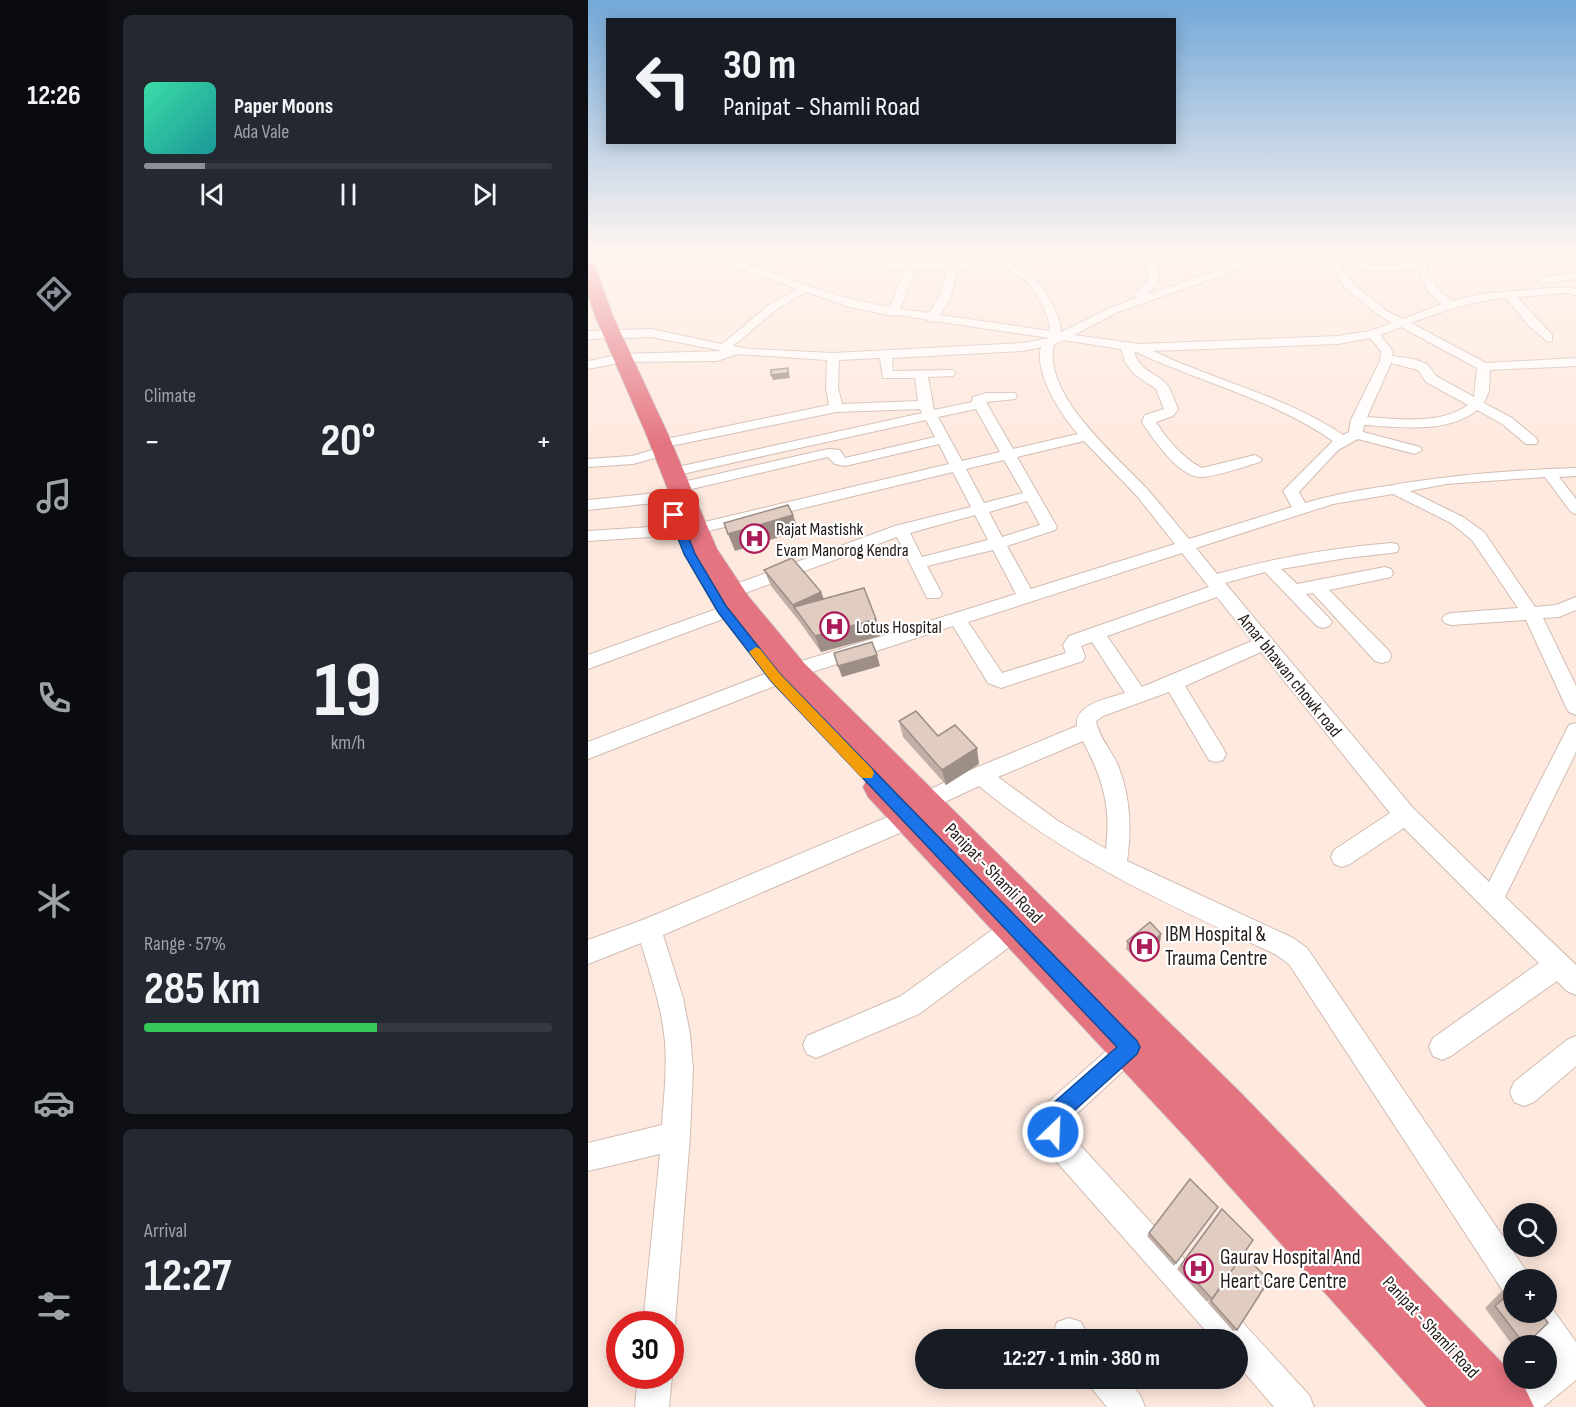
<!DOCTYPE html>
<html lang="en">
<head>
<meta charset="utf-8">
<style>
  :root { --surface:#171b24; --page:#242831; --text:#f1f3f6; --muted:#9ea1a6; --line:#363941; --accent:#8c9099 }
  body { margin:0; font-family:"Sofia Sans Condensed",sans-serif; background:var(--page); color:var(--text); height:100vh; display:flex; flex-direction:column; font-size:22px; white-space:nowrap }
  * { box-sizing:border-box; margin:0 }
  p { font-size:20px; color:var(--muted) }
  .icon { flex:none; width:33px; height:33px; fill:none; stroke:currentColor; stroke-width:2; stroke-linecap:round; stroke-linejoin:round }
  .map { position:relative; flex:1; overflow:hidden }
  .drawer { display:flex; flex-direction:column; gap:15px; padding:15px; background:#0d0f14; width:480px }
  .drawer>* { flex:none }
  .top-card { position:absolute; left:18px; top:18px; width:570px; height:126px; border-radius:0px; box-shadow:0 3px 15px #0003; background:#171b24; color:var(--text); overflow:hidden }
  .fabs { position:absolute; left:915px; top:1203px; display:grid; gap:12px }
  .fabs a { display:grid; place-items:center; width:54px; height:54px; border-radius:50%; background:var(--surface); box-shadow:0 3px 15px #0003; font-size:30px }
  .speed { position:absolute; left:18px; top:1311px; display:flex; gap:12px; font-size:30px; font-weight:700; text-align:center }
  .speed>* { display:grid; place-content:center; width:78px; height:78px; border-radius:50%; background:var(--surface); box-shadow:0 3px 15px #0003; line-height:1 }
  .speed .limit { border:9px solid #d22; background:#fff; color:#111 }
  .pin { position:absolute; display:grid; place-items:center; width:51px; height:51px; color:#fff; margin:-26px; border-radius:12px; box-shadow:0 3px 9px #0006 }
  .me { position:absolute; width:66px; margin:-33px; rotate:24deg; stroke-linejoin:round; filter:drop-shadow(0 0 4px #0008) }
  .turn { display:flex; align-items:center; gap:21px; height:126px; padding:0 18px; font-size:27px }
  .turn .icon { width:78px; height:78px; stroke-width:2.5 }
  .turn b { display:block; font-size:42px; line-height:51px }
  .big { font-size:45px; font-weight:700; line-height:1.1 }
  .drawer .widget { flex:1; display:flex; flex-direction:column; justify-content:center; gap:9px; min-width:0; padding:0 21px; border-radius:9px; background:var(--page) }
  .drawer .dial { align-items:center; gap:0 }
  .dial b { font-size:78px; line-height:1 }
  .song { display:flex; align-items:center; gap:18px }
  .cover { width:72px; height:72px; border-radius:9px; background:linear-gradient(135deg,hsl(160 70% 55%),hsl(180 70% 35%)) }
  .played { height:6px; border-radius:3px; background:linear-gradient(90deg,var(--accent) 15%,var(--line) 15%) }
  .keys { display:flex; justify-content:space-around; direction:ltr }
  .heat { display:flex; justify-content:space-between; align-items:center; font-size:33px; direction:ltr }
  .charge { height:9px; border-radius:4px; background:linear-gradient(90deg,#34c759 57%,var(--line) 0) }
  .trip { position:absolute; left:327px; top:1329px; width:333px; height:60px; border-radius:30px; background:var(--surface); box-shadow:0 3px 15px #0003; font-weight:700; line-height:60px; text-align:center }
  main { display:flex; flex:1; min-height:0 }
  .tabs { display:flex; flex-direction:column; width:108px; justify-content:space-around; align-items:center; background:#090b0e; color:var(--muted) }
  .tabs .icon { width:42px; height:42px }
  .tabs .on { color:var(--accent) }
  .tabs b { font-size:27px; color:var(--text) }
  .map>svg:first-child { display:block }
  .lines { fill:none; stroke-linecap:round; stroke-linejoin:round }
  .minor-casing { stroke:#d1bcb2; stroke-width:2 }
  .trunk-casing { stroke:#d3d2d1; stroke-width:2 }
  .minor { fill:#fff; fill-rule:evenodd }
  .trunk { fill:#e47480; fill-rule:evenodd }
  .wall { fill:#c1afa6 }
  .shaded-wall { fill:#9d8f87 }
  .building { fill:#e0ccc1; stroke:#9d8f87; stroke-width:1.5 }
  .route { fill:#1a73e8; stroke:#114b97; stroke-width:1.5 }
  .slow { fill:#f59e0b }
  .labels { text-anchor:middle; stroke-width:4.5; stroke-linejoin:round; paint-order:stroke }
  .poi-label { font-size:18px; fill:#241c19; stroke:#fff; text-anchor:start }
  .street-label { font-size:18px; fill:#241c19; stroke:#fff }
  .near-poi-label { font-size:21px; fill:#241c19; stroke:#fff; text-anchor:start }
</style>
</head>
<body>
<main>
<nav class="tabs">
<b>12:26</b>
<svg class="icon on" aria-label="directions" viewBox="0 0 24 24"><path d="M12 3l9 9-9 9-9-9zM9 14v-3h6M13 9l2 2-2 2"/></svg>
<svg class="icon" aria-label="music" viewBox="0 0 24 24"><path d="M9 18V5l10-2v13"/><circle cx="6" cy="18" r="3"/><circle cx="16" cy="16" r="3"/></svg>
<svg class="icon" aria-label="phone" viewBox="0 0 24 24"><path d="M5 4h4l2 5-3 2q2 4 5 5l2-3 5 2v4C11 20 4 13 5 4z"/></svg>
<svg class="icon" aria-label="climate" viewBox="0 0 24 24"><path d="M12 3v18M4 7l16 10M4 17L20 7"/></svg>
<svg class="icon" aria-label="car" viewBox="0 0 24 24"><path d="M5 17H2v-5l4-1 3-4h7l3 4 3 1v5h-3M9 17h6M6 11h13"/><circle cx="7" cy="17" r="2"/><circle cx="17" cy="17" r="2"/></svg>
<svg class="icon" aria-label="filters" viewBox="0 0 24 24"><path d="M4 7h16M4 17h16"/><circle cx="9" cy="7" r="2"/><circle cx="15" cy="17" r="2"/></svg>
</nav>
<section class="drawer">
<div class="widget">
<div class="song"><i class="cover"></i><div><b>Paper Moons</b><p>Ada Vale</p></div></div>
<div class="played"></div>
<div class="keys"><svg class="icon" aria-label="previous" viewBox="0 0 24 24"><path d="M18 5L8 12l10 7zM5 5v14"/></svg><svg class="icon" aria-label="pause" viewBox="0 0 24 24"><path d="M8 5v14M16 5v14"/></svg><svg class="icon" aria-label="next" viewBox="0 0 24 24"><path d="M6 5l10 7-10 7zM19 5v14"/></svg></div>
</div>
<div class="widget"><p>Climate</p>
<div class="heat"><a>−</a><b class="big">20°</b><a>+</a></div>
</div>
<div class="widget dial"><b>19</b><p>km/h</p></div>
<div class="widget"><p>Range · 57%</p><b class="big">285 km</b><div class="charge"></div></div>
<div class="widget"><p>Arrival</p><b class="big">12:27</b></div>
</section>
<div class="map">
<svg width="988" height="1407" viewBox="0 0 988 1407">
  <rect width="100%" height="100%" fill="#fee9de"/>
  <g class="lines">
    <defs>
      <path id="minor" d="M123,249C139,249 146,259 160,264C207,281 253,300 302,307L317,269L221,263L216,260L221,257C281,262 340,268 399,260L387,254L279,252L274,249H393L407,256L455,249H482L477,252L417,261C425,265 435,269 442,274C454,281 474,318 473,332L522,308L548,298L547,294L561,279L559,263L569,249H579L569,263L571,280L559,295L627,271L676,249H690L635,275L530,312L486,335L551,344L750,336L782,331L804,323L791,315L757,288L745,269L719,249H731L739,255L786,266L829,263L836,249H846L838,266L851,290L864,301L892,294L975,287L988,289V295L975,293L929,297L964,335V341L960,342L941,326L918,298C884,301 855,311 823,323L898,363L988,358V366L902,370L901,391L896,403L924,418L948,438L950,441L948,444H938L914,424L889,410C860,434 811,427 776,425L775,432L832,447L834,450L827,454L770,439L750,450L711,492L717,503C744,495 771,490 799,486C862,475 924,470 988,468V476L971,477L988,499V514L983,512L957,477L858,484L822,491L875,517L896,532L947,607L968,605L988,597V610L971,617L955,618L988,686V715L981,712L978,707L938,620L863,625L857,623L854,619L857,615L863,613L930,608L884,540L863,523L805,494L745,504L608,548L629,574C686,558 743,548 803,543L809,544L811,548L809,552L803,553L758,558L693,569L709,584L797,567L803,569L805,573L803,577L741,590L801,651L803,656L801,661L794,663L787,661L725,593L718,594L741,618L744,622L741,626L735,628L729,626L677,572L637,583L825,808L901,882L981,725L988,723V752L917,897L988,965V995L979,991L969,981L863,1056L854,1060L845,1056L841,1047L845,1038L951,963L816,828L762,864L754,867L746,864L743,857L746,850L802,813L673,652L597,686L635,748L638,754L635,760L628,762L621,760L581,692L515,716L508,721C511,737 522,749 529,763C542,794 544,828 539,861L705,938L719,948L937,1269L942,1280H926V1296L915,1291L701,964L687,954C584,906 480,860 391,786L344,808L330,825L75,935L95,998L102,1034L105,1069L102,1136L87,1324L82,1335V1324H55L72,1154L0,1171V1143L74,1125C76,1095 80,1063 76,1033C72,1002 62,973 53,943L0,964V940L57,919L314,811L328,796L385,769L489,726C486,704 521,698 537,693L504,642L493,646L497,656L495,661L413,688L400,683L365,626L212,676L0,759V742L198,666L428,594L405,550L339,566L354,594L351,598H339L309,537L149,596H137L134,592L137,588L307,526L383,507L365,472L108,534L0,541V531L108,524L361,464L351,444L257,466L247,464L240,457L95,491L102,495L94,500L0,510V500L89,491L83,487L86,484L240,449L252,450L257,458L347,437L338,420L85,476L78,472L85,468L334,413L332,409L248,412L78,447L83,451L81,454L45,464L0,467V459L44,456L71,448L66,444L68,441L241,405L238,388L239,360L150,354L129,361L35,362L0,369V361L35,354L135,351L63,337L0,339V331L63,329L134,344L181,305L209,289L146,266ZM752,264L786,272L829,269L842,294L854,304L815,319L799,311L765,284ZM409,265C418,269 428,273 436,279C446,286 463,319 462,331L352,315L362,299L370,269ZM360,269L350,299L341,313L312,309L327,270ZM218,292L261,307L305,316L309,315L337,319L343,322L347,321L461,338L435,343L245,353L161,349L145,346L189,309ZM813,327L889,368L886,397L848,376L839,364L826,359L804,356L805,351L792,335ZM782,338L793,351L792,361L763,420L761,432L755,435C697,396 628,381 565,351L750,344ZM475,340L533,349L537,362L546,374L568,389L576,409L557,415L554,422C565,439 590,476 612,477C624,478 658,466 672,462L674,459L667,455L614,468C595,458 579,440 568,422L585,416L590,409C587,402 584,392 580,386C568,370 553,375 546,351C611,382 685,399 745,441L695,491L704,507L601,539C587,523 574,506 560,490C529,456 454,395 466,345ZM453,347C446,373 473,415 490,434L425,449L398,402L427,399L429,396L427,393H398L385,397L384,402L346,410L340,377L365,376L367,373L365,370L305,371L304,358L435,351ZM292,358L295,378H327L330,401L254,404L250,388L251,360ZM803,363L830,370L838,382L880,405C853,425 810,419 779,417ZM388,409L412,452L374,461L350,417ZM496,441L549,496L587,544L443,589L419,546L467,530L469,527L429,457ZM416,460L435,493L396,503L378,469ZM439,501L452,525L414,537L401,512ZM387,515L400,540L334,557L322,533ZM594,553L621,587L481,636L475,645L478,653L414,673L380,622ZM629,597L664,641L554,687L519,636ZM495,741C515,779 523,806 518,849L470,821L410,777Z
        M988,273V279L954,283L949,280L954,277Z
        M137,606L143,608L146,612L143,616L0,669V655Z
        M427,917L436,920L439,928L436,936L331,1014L228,1058L219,1054L215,1045L219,1036L313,996L418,920Z
        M542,1034L551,1038L555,1047L551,1056L480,1122V1132L721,1395L726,1407H686L650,1365V1340H626L460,1152L451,1128L459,1103L533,1038Z
        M988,1036V1066L946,1102L936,1106L926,1102L922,1092L926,1082L979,1040Z
        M958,1300L988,1342V1380L955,1407H911C921,1383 934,1378 958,1378V1346H951L932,1312H958Z
        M481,1318L493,1322L502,1340H467L465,1334L469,1322Z
        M82,1373L84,1376L81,1407H47L50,1376H82Z
        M500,1378H539L552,1395L557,1407H519L505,1390Z"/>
      <path id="trunk" d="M0,264L6,265L8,269L25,316L80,434L129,549L161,597L216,663L652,1092L926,1375V1378H929L937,1388L946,1407H839L601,1141L280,797L275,787L280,777L286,775L194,679L141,611L103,549L58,434L7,316L0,295Z"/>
    </defs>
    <use href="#minor" class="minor-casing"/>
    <use href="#trunk" class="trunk-casing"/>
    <use href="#minor" class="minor"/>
    <use href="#trunk" class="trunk"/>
  </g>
  <path class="wall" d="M176,570L233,592L236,599L288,619L292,636L233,652L211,621L183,586Z
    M311,721L350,736L391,764L358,785L315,737Z
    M573,934L572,942L550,961L538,949L539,941Z
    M634,1209L655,1254L649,1330L645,1331L620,1303L622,1300L619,1302L589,1269Z
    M561,1233L588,1263L586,1266L559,1236Z
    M926,1285V1312L937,1345L925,1346L897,1308L919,1286Z"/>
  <path class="shaded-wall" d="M200,368L202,378L185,380L183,375Z
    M205,515L211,531L147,551L140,534Z
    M233,592L239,608L206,607L211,621L205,605Z
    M288,619L292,636L233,652L227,636Z
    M289,655L292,666L254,677L250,666Z
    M389,748L391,764L358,785L354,770Z
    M573,934L572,942L550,961L551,953Z"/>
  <path class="building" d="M200,368V373L183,375V370Z
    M200,505L205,515L140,534L136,523Z
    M204,558L233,592L205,605L176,570Z
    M276,588L288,619L227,636L206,607Z
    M284,642L289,655L250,666L246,653Z
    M328,711L350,736L367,725L389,748L354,770L311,721Z
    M562,922L573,934L551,953L539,941Z
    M602,1179L630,1207L588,1263L561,1233Z
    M634,1209L665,1240L624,1299L593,1265Z
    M655,1254L681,1280L649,1330L623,1301Z
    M926,1289V1312H952L960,1323L937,1345L907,1306Z"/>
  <linearGradient id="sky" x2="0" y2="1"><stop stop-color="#72a8d8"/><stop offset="0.56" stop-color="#fff5f0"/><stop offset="1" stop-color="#fff5f0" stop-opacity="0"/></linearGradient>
  <rect width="988" height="446" fill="url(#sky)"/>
  <path class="route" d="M86,511L92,515L107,554L138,606L192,674L549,1041L552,1047L549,1054L476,1120L472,1139L465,1142L458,1139L455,1123L462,1106L529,1047L183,681L130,612L96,554L81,515Z"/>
  <path class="slow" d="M168,647L172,649L192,674L284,769L286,773L284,778H274L183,681L161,652Z"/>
  <defs>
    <symbol id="hospital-ring" viewBox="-11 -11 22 22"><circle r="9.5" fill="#fff" stroke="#ab1c58" stroke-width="1.5"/><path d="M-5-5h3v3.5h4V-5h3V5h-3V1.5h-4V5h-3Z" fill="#ab1c58"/></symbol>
  </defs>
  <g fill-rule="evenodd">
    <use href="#hospital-ring" x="150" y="522" width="33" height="33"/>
    <use href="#hospital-ring" x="230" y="610" width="33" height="33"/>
    <use href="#hospital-ring" x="540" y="930" width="33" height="33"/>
    <use href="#hospital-ring" x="594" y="1252" width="33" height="33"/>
  </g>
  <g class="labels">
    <g class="poi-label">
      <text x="188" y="535">Rajat Mastishk<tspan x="188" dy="21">Evam Manorog Kendra</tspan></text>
      <text x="268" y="633">Lotus Hospital</text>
    </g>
    <g class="street-label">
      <text transform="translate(702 675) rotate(51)" y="6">Amar bhawan chowk road</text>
      <text transform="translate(406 873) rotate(46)" y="6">Panipat - Shamli Road</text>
      <text transform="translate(843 1327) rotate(47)" y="6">Panipat - Shamli Road</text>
    </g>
    <g class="near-poi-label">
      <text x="577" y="941">IBM Hospital &amp;<tspan x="577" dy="24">Trauma Centre</tspan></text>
      <text x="632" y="1264">Gaurav Hospital And<tspan x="632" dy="24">Heart Care Centre</tspan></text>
    </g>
  </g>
</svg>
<div class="fabs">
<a><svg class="icon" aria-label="search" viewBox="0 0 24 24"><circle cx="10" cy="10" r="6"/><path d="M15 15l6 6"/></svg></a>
<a>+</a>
<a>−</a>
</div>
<div class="speed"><div class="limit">30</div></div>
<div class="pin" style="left:86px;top:515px;background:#d93025"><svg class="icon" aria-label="arrive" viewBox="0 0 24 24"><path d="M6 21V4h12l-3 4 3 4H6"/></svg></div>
<svg class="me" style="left:465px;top:1132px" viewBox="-20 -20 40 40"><circle r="17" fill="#1a73e8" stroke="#fff" stroke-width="3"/><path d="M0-11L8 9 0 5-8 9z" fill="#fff"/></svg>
<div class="trip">12:27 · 1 min · 380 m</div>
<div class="top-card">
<div class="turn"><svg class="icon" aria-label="left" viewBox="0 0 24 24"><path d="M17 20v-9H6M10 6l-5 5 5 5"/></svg><div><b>30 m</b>Panipat - Shamli Road</div></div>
</div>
</div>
</main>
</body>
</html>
